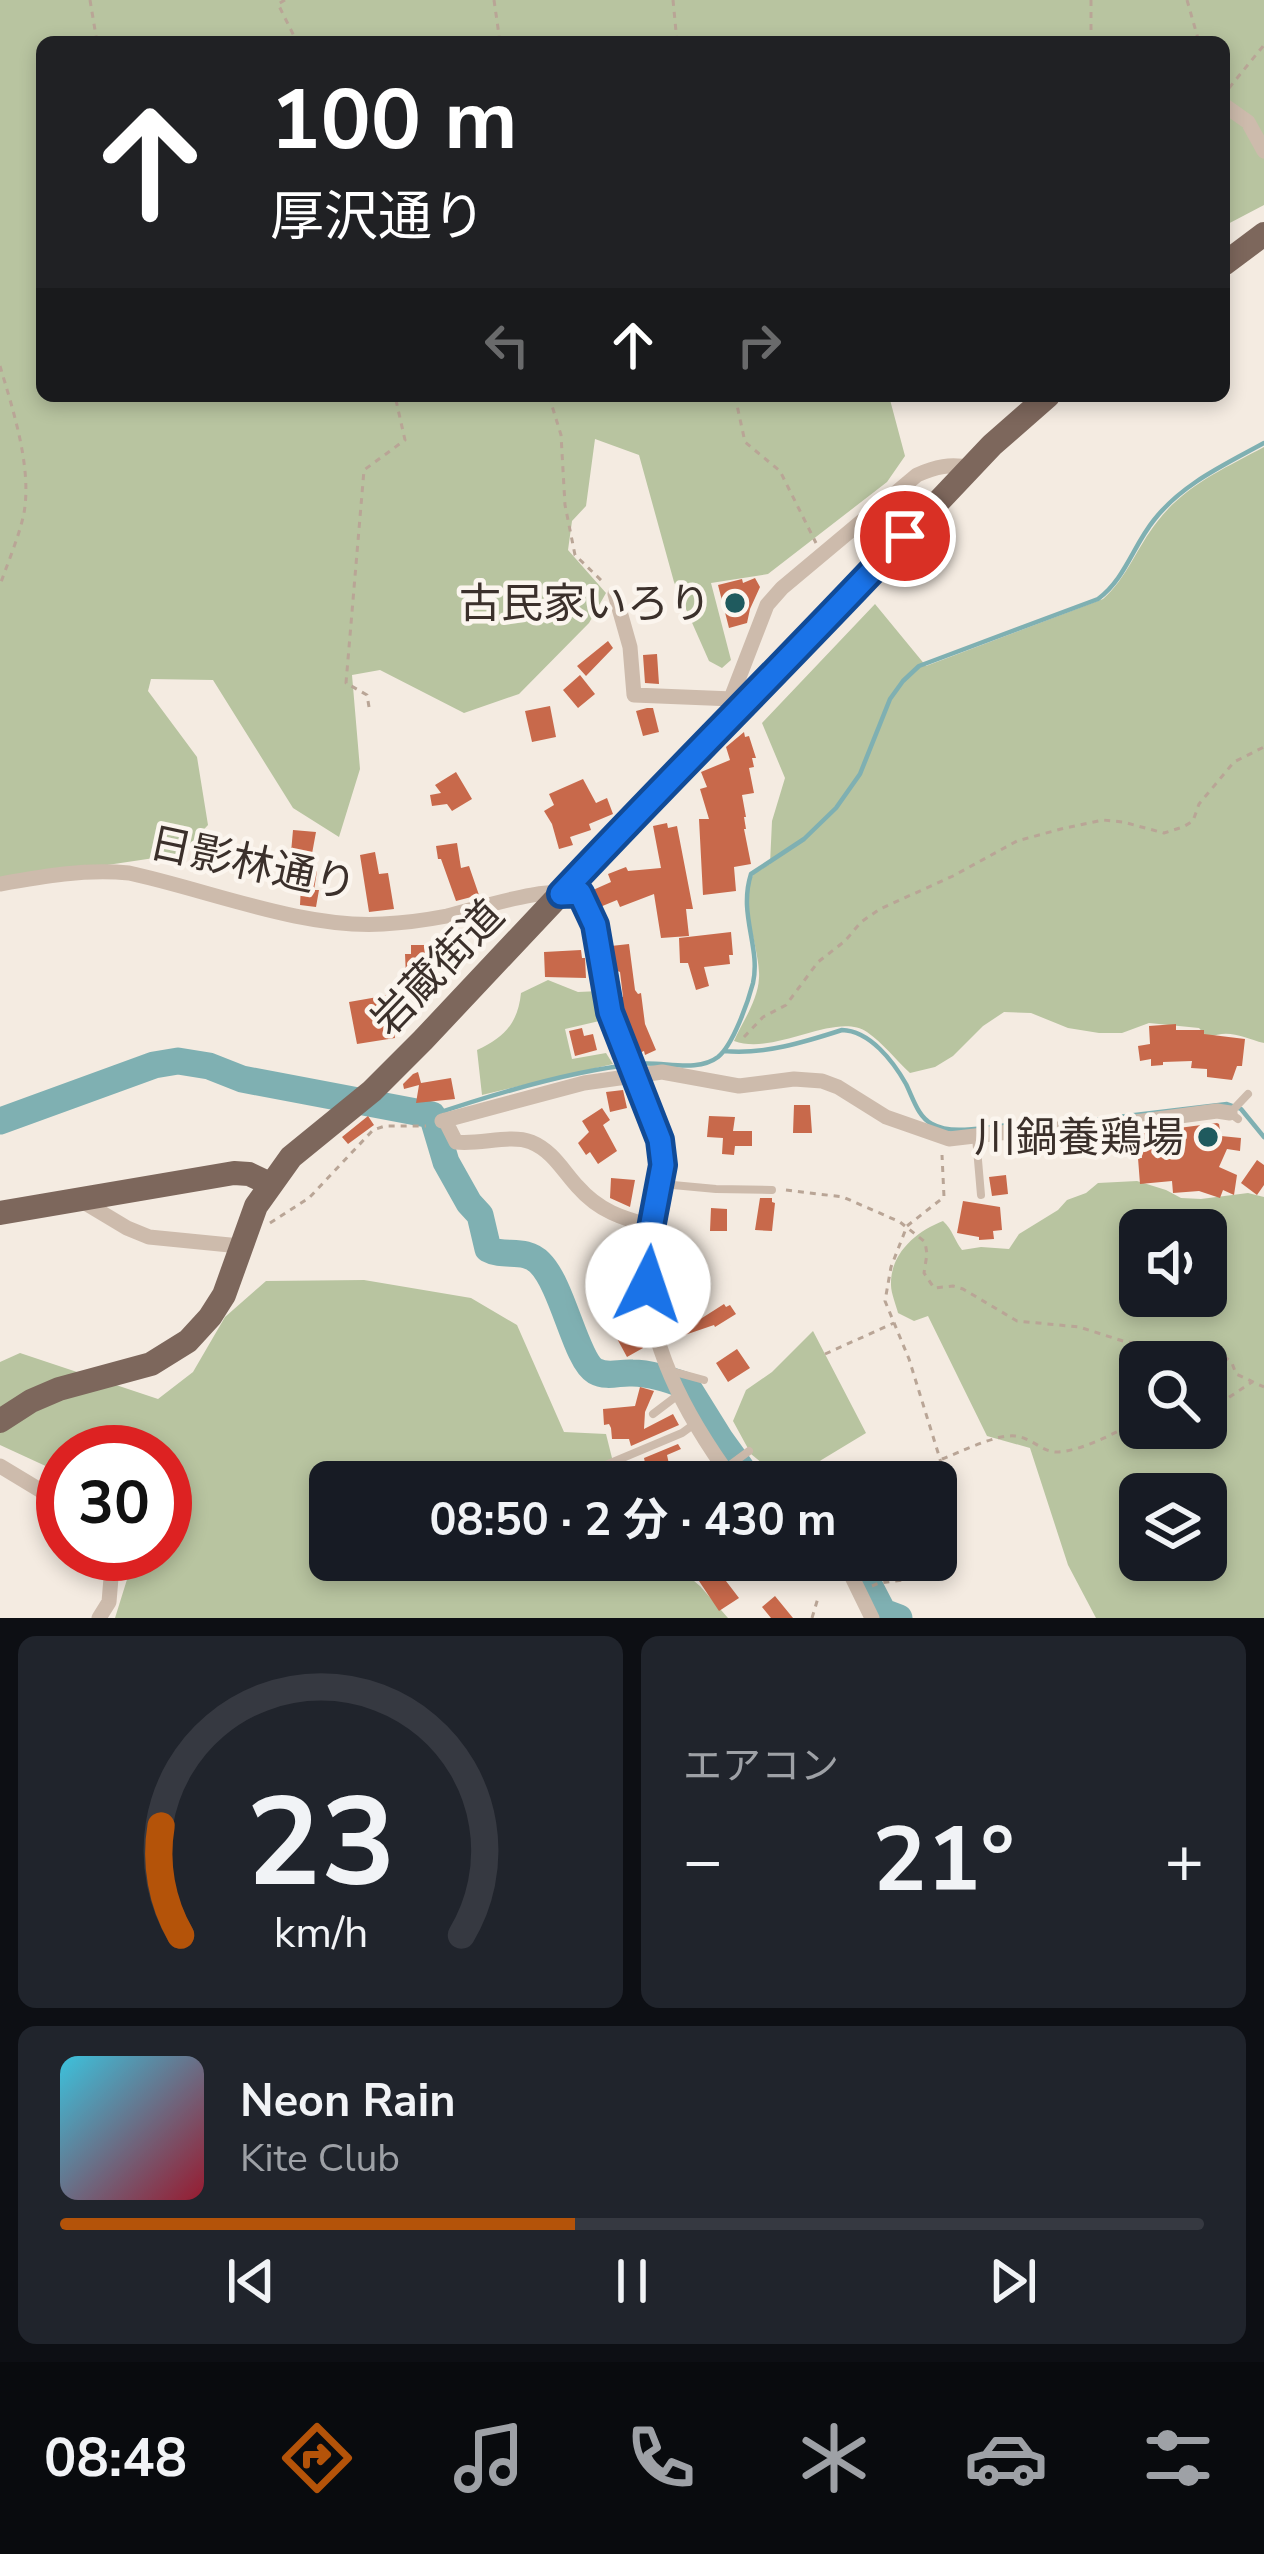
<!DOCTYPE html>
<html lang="ja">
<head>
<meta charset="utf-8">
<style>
  :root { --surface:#171b24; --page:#20242c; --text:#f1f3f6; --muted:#9ea1a6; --line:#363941; --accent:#b45309 }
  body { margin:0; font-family:"Nunito Sans","Noto Sans JP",sans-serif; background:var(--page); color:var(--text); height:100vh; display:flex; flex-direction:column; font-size:45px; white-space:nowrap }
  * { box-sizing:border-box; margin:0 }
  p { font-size:39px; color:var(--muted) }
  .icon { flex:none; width:66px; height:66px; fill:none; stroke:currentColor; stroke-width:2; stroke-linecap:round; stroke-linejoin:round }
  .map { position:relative; height:1618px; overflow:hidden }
  .side { display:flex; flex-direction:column; gap:18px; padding:18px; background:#0d0f14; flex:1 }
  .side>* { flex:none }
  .hud { position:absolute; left:36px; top:36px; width:1194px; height:366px; border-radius:18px; box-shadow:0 6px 18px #0003; background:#202124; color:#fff; overflow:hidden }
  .controls { position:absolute; left:1119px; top:1209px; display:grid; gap:24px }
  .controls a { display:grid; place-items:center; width:108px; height:108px; border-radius:18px; background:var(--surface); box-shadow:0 6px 18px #0003; font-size:60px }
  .speed { position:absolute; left:36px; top:1425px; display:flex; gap:24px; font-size:60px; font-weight:700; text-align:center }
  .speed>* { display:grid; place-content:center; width:156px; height:156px; border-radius:50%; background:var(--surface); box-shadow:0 6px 18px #0003; line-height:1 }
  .speed .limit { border:18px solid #d22; background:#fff; color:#111 }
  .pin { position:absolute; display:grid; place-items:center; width:102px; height:102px; color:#fff; margin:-51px; border:6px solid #fff; border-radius:50%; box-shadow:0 3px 12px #0007 }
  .me { position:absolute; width:132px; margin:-66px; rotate:4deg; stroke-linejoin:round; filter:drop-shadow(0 0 9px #0008) }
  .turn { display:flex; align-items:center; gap:42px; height:252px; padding:0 36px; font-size:54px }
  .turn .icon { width:156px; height:156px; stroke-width:2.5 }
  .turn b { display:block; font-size:84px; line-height:102px }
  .lanes { display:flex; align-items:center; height:114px; padding:0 36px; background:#0003; justify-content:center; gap:60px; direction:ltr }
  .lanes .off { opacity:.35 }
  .big { font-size:90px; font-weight:700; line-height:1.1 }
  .side .card { flex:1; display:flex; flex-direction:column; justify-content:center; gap:18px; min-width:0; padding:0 42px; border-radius:18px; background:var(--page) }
  .side .dial { align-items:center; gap:0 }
  .dial svg { height:312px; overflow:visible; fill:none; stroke:var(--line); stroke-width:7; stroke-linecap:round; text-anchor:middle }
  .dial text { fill:var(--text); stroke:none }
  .song { display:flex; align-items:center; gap:36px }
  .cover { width:144px; height:144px; border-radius:18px; background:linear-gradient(135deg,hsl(190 70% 55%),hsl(350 70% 35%)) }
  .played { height:12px; border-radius:6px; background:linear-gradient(90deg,var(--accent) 45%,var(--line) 45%) }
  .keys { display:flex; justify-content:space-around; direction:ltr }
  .heat { display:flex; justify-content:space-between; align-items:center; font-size:66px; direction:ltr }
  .side .tiles { flex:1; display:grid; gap:18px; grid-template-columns:1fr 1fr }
  .card:last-child { grid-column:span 2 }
  .trip { position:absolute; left:309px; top:1461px; width:648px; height:120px; border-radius:18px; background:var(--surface); box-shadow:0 6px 18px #0003; font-weight:700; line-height:120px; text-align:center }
  .tab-bar { display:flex; height:192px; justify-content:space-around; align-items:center; background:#090b0e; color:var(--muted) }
  .tab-bar .icon { width:84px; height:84px }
  .tab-bar .current { color:var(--accent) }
  .tab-bar b { font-size:54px; color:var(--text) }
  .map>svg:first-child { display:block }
  .green { fill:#b8c4a0; fill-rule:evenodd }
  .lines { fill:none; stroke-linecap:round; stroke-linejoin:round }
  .stream { stroke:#7fb0b2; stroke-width:4.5 }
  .river { stroke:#7fb0b2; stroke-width:27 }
  .building { fill:#c8694b }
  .path { stroke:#b9a596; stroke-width:3; stroke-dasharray:6 6; stroke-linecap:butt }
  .service { stroke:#cdbbac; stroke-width:8 }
  .minor { stroke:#cdbbac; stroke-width:15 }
  .primary { stroke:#7d675c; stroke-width:24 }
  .route-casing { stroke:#114b97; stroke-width:30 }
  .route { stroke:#1a73e8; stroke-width:21 }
  .poi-dot { fill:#1f5a5e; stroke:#fbf5ee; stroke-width:4.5 }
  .labels { text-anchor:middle; stroke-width:9; stroke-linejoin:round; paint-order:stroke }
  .poi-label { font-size:42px; fill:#3b302b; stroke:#fbf5ee; text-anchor:end }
  .street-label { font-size:42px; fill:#3b302b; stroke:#fbf5ee }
</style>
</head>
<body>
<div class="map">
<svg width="1264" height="1618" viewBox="0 0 1264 1618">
  <rect width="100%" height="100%" fill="#f4ebe1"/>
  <path class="green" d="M0,0H1264V205L1224,226V42H42V396H889L905,456L887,482L768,574L711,583L731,660L722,668L709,661L674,582L639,455L595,439L586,506L572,521L568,550L606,593L589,623L519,694L464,713L380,670L352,675L360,769L339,837L293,808L213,680L151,679L148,691L197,757L208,825L181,854L0,881Z
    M1264,447V1043C1243,1038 1229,1028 1208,1038L1199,1028L1149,1023L1122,1033H1099L1068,1028L1031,1013L1004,1012L983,1026L953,1056L935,1067L910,1073C896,1060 883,1043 867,1032C835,1011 776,1056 734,1041C743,1021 758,1000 759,978C761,950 736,897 754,874C756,872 768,865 770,864L772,821L785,778L762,723L875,604L926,666L1103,599C1127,578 1137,547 1157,522C1184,486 1225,468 1264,447Z
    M548,980L578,992L600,991L608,1019L565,1029L572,1059L606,1053L613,1064L482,1095L477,1050C504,1038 518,1023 521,993Z
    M1137,1181L1166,1190L1181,1198L1201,1199L1248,1193L1264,1197V1618H1096L1068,1565L1030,1448L987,1436L928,1316L914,1321L898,1313C896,1305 891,1293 891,1285C890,1253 917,1231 943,1221C953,1230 954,1240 962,1250L981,1247L1009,1249L1019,1234L1058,1210L1067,1200L1086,1193L1098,1183ZM1140,1230H1206V1296H1140ZM1140,1362H1206V1428H1140ZM1140,1494H1206V1560H1140Z
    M364,1280L471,1298L517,1325L564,1432L606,1434L618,1482H330V1560H669L700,1586L728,1618H115L134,1557L133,1554H165V1452H63V1474L0,1445V1362L20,1353L158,1399L193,1372L225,1317L266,1281Z
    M813,1331L866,1433L785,1482L751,1454L733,1421L746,1390L772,1372Z"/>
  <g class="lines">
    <path class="stream" d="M724,1051C763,1055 805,1042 842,1030C870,1031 893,1061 906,1084C913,1098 918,1117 932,1124C953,1136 987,1126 1010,1125
      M432,1115C494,1094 572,1070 638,1064C663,1061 697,1073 718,1057C733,1045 748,1002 753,983C761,947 738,915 751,874L804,839L836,808L860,774L890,699L903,681L919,666L1098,599C1125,579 1133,546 1154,520C1182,484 1224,465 1264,443
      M1093,1120L1227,1104L1241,1109L1264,1137"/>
    <path class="river" d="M0,1121L154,1065L178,1061L209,1066L242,1079L432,1115L446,1162L469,1203L480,1215L488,1249C504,1258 525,1247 540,1263C563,1286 576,1360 595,1371C608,1378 619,1372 632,1373C651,1373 670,1380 687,1386L720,1439L751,1482
      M856,1560L883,1612L899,1618"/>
  </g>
  <path class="building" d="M755,578L760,587L750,609L747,623L729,628L718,585L742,579L743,583Z
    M608,641L613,648L586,676L577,666Z
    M657,654L659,684L645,683L643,655Z
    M580,675L595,694L578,708L563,690Z
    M550,706L556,737L532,742L525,711Z
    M647,708H653L659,732L643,736L636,711Z
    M744,732L745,737L749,736L756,758H752L754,767L749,768L754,793L742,795L746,817H744L746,829H744L751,864L734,867L736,891L703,895L699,819H709L700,789L707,787L701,772L730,760L726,747Z
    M456,772L472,799L452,811L447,804L432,806L430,795L441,793L435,785Z
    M583,779L596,803L607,798L613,814L589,824L591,830L570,837L573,845L559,849L552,824L544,811L554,805L549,794Z
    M667,823L668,828L677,826L693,909H686L689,936L661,938L654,894L620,907L617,900L600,907L593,890L611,882L608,874L626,867L628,871L661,868L653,826Z
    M293,830L316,832L309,870L317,871L314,890H319L316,907L300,905L301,885L294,884L295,864H290Z
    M457,843L461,868L469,866L479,895L456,901L441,859H438L436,846Z
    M375,852L379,874L388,873L394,909L369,912L360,855Z
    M731,932L733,955H729L730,964L704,967L709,986L696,990L688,963H680L679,938Z
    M629,944L635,990L638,994L641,993L645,1024L656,1050L645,1055L644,1051L639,1053L627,1024L620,997H623L620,972L615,970L611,946Z
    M411,945H424L425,954H429V976L406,977L405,954H411Z
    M581,950L582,958H585L586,978L545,977L544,952Z
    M389,995L395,1038L357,1044L349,1002Z
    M1176,1024V1030H1204V1034L1245,1039L1242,1066H1237L1232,1080L1207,1077V1069L1191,1068L1192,1061L1163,1062V1065L1151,1066V1059L1140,1061L1138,1046L1150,1044L1149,1026Z
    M582,1028L584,1036L593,1034L597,1050L575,1056L569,1031Z
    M418,1072L421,1083L451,1078L455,1099L416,1103L419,1085L404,1089L403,1084L413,1074Z
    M623,1090L627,1108L610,1112L606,1092Z
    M794,1105H810L812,1133H793Z
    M602,1108L610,1120L603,1125L617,1151L598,1164L590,1152L586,1155L578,1143L589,1132L582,1121Z
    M368,1116L374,1125L348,1144L342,1137Z
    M709,1116L735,1117L733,1131H752V1146H735L734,1155L722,1154L723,1138L707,1137Z
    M1217,1123L1219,1124L1221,1136L1241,1138L1240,1151L1227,1149L1219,1167L1237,1175L1234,1195L1223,1190L1220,1198L1199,1191L1173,1193L1172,1181L1140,1184L1138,1158H1142L1140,1133Z
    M1257,1160L1264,1165V1185L1257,1195L1241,1183Z
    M1006,1175L1008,1194L992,1196L989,1177Z
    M611,1178L635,1180L630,1207L610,1198Z
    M760,1198H772V1202L775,1203L772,1231L755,1230Z
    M963,1201L1000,1207L1002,1230L993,1231L994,1239L979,1240V1237L957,1233Z
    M711,1208L727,1209V1231H710Z
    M620,1229L638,1235L627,1241L635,1258V1271L621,1276L609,1246L625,1239Z
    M724,1304L726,1307L730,1305L736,1314L715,1327L714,1325L676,1338L667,1315L674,1313L673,1310L685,1306L691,1325Z
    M632,1323L643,1348L627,1357L614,1333Z
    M737,1349L750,1368L728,1382L716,1363Z
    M640,1387L654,1391L645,1412L644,1429L673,1414L679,1425L631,1446L629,1439H612L611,1428L609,1424L604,1425L603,1409L635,1406Z
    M678,1444L681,1449L667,1455L673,1482H649L644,1458Z
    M685,1560H703L710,1572L716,1568L739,1598L719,1611Z
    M775,1596L793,1618H771L762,1607Z"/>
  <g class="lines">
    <path class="path" d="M90,0L97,42
      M285,0L278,4L297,42
      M494,0L500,42
      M673,0L677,42
      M1187,0L1199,42
      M1091,42V0
      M1229,88L1264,45
      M0,366C13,410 32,467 24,513C19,537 8,562 0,585
      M549,396L561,435L565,505L575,555L604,583
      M735,396L745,442L780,471L816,543
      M369,707L367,695L346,683L364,470L405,440L395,396
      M744,1037L763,1017L786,1005L818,962L845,941L861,922L880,909L953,876L1017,841L1061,829L1103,820L1123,822L1164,833L1183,827L1193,821L1199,804L1234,762L1264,747
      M786,1190L843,1197L900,1222L925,1242L927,1254L924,1273L934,1288L953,1286L963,1289L1017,1321L1079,1327L1123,1341L1193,1356L1225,1357L1232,1363L1236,1374L1264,1387
      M270,1223L309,1198L373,1130L385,1126H426
      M825,1354L894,1323
      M1206,1402L1217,1398H1228L1252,1382
      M942,1459C961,1452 996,1434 1015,1436C1033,1438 1042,1453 1059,1452C1088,1449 1114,1432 1140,1421
      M872,1586L879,1583L950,1574L953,1569L938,1515L944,1480L940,1459L909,1359L885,1301L891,1267L907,1226L944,1197L942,1155
      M812,1618L818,1598"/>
    <path class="service" d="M1238,1119L1230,1113L1248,1094
      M976,1137L981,1195
      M662,1184L716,1189L772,1190
      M671,1371L704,1380
      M653,1414L678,1395
      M726,1468L749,1451
      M582,1475L682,1433L693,1425"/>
    <path class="minor" d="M1224,105L1248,122L1264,151
      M615,594L630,647L634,695L733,699
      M739,712L733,693L767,605L782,588L917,475C935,467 951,463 970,468
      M0,884C44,876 84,869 129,873C208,890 303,929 383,924C404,923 426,920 447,916C481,908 552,883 583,896C600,933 600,972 610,1011C622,1056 656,1102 662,1148C666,1185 650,1220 647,1256C642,1339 687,1418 734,1482
      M445,1120L456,1142C480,1145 510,1134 531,1142C553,1151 563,1171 578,1187C599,1211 622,1218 651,1226
      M442,1121L584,1083L662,1072L739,1086L794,1079L822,1081L838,1087L886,1117L949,1139L1018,1131L1098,1127L1217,1111L1230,1113
      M82,1201L127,1228L149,1237L240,1246
      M0,1466L63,1504
      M841,1560L851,1575L872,1618
      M99,1618L109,1602L113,1554"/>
    <path class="primary" d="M1224,264L1264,234
      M0,1213L234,1173L249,1174L270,1184
      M0,1421L31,1401L59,1389L151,1364L188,1341L210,1317L224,1295L256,1206L291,1157L372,1091L423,1040L632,818L765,685L992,445L1048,396"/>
  </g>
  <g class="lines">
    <defs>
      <path id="route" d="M648,1285V1244L663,1165L660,1140L610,1012L595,925L580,893L561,894C674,773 792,657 905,536"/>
    </defs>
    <use href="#route" class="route-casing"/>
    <use href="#route" class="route"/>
  </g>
  <g class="poi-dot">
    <circle cx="735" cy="603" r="12"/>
    <circle cx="1208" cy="1137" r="12"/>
  </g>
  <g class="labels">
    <g class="poi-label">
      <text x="711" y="618">古民家いろり</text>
      <text x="1184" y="1152">川鍋養鶏場</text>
    </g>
    <g class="street-label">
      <text transform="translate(253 863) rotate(12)" y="15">日影林通り</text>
      <text transform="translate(437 967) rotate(-46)" y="15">岩蔵街道</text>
    </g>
  </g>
</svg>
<div class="controls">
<a><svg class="icon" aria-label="sound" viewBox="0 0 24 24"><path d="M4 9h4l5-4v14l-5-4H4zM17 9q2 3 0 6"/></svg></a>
<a><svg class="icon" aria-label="search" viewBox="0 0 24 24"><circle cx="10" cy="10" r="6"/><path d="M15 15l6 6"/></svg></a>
<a><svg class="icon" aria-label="layers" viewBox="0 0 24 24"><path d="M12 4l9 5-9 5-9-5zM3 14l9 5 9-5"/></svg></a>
</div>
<div class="speed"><div class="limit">30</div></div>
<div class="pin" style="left:905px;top:536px;background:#d93025"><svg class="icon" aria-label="arrive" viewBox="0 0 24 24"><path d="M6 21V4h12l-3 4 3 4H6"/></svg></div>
<svg class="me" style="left:648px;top:1285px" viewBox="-20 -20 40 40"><circle r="19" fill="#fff"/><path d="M0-13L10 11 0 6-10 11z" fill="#1a73e8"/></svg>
<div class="trip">08:50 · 2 分 · 430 m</div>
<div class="hud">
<div class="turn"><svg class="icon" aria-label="ahead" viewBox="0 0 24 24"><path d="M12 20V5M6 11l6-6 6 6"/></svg><div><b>100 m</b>厚沢通り</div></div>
<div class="lanes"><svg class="icon off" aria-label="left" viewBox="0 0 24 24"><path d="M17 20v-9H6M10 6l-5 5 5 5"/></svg><svg class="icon" aria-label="ahead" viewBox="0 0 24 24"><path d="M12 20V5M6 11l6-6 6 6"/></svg><svg class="icon off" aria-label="right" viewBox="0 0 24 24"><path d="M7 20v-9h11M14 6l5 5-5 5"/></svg></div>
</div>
</div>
<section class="side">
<div class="tiles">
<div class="card dial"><svg viewBox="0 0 100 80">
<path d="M14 69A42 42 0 1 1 86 69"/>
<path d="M14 69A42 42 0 0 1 9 41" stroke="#b45309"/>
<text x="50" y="56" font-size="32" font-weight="700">23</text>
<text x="50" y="72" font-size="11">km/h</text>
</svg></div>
<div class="card"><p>エアコン</p>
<div class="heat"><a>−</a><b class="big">21°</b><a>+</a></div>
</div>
<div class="card">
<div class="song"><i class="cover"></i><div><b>Neon Rain</b><p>Kite Club</p></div></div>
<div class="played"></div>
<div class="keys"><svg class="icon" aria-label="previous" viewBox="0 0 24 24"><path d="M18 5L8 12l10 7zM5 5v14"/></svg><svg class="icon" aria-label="pause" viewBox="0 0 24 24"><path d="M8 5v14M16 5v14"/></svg><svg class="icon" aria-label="next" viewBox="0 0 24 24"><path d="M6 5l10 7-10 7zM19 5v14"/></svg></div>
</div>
</div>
</section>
<nav class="tab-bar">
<b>08:48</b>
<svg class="icon current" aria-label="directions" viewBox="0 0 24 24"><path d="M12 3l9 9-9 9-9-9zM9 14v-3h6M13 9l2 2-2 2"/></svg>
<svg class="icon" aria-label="music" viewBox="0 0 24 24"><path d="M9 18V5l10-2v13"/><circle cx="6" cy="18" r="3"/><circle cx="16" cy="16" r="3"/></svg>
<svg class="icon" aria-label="phone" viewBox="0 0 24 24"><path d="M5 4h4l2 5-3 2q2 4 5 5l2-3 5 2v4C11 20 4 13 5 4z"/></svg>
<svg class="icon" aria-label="climate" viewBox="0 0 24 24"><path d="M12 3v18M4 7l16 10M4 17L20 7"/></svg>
<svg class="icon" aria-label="car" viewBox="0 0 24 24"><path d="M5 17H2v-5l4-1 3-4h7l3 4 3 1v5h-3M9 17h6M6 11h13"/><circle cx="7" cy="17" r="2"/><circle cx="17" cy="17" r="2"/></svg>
<svg class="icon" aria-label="filters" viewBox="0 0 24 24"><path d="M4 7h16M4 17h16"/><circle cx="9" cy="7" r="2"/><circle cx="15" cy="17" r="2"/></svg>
</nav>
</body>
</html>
